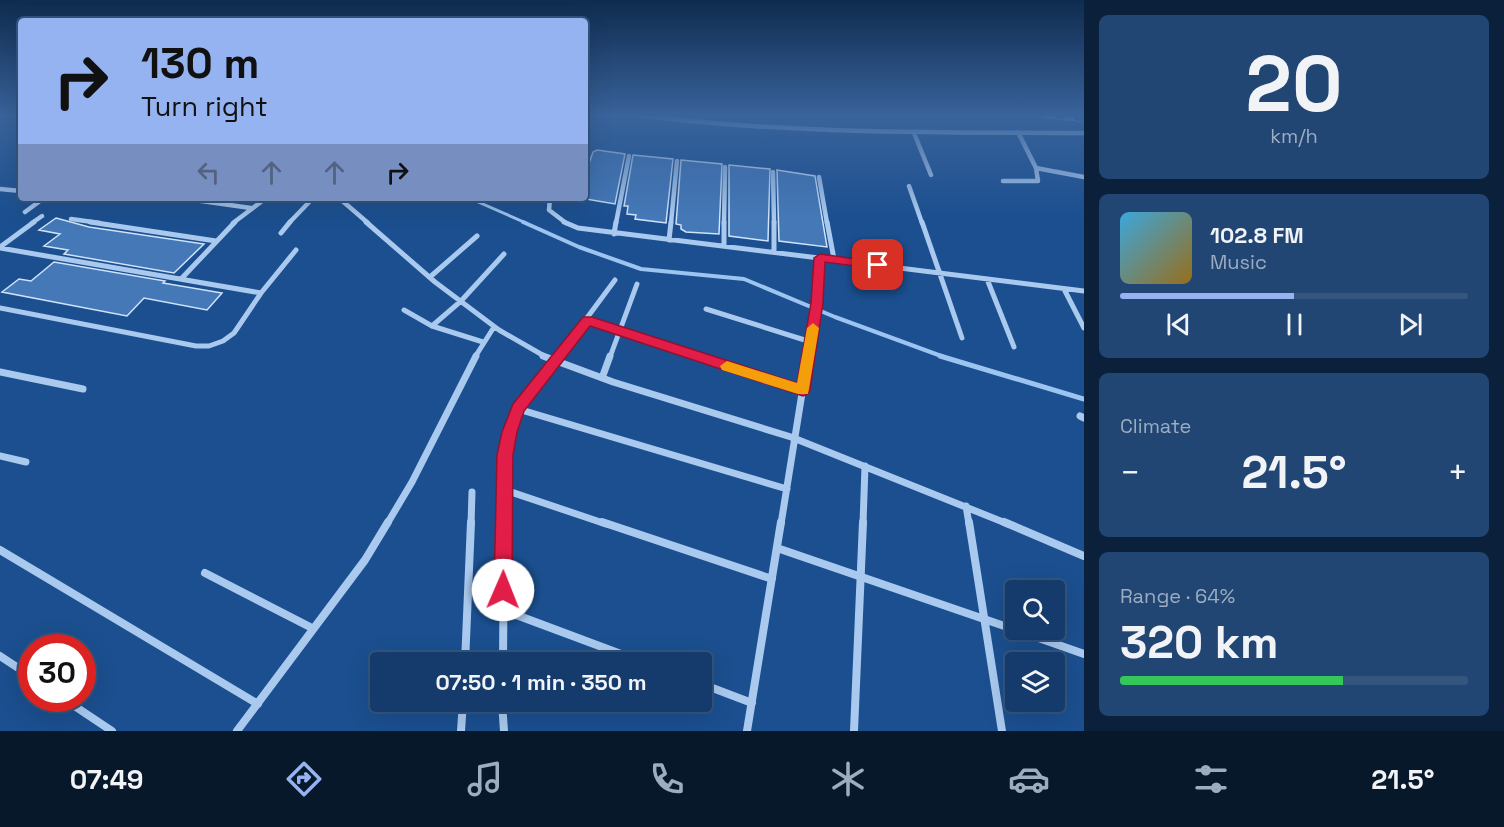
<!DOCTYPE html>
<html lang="en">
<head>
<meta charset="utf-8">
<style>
  :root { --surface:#143b6b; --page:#214673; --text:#f1f3f6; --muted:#9dadc1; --line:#33557e; --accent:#95b2f1 }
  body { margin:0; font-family:"Space Grotesk",sans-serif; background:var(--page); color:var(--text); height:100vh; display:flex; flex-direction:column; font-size:22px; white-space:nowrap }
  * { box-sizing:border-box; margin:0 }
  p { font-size:20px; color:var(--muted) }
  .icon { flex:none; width:33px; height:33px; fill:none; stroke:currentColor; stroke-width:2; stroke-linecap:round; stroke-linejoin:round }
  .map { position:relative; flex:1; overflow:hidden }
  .drawer { display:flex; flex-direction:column; gap:15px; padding:15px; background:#0b203b; width:420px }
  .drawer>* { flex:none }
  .top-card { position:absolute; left:18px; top:18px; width:570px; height:183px; border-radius:6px; box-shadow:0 6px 24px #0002,0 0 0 2px var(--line); background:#95b2f1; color:#111; overflow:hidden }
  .controls { position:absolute; left:1005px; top:580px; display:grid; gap:12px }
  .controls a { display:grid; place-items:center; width:60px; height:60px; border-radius:6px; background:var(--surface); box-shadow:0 6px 24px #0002,0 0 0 2px var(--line); font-size:30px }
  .speed { position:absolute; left:18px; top:634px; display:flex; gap:12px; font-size:30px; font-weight:700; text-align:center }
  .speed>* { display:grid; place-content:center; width:78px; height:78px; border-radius:50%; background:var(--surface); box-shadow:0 6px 24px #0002,0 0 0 2px var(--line); line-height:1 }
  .speed .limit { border:9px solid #d22; background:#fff; color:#111 }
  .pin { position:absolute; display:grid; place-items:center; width:51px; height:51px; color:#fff; margin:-26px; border-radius:12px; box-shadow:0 3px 9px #0006 }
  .me { position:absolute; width:66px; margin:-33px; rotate:1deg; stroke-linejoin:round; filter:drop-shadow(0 0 4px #0008) }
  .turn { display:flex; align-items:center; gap:21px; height:126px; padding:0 24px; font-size:27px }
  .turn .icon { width:78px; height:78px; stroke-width:2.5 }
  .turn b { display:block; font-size:42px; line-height:51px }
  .lanes { display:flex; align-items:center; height:57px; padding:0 24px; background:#0003; justify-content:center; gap:30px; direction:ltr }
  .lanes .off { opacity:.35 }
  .big { font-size:45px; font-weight:700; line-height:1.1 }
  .drawer .widget { flex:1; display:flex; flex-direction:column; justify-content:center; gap:9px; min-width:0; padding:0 21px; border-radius:9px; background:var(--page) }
  .drawer .dial { align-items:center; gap:0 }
  .dial b { font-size:78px; line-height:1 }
  .song { display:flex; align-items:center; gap:18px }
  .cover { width:72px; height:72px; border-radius:9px; background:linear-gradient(135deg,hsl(200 70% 55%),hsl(40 70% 35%)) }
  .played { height:6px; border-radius:3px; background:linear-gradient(90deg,var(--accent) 50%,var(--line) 50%) }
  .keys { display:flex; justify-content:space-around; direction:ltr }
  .heat { display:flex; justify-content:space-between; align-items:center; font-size:33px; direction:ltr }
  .charge { height:9px; border-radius:4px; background:linear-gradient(90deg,#34c759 64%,var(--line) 0) }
  .trip { position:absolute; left:370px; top:652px; width:342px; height:60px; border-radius:6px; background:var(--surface); box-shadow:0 6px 24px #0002,0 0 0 2px var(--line); font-weight:700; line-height:60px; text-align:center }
  .tabs { display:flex; height:96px; justify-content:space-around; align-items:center; background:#08182b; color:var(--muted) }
  .tabs .icon { width:42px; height:42px }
  .tabs .active { color:var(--accent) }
  .tabs b { font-size:27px; color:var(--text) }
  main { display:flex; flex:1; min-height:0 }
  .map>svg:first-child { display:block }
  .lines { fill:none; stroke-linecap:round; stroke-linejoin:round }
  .stream-far2 { stroke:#9cc4f0; stroke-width:3 }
  .stream-far1 { stroke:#9cc4f0; stroke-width:4 }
  .stream { stroke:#9cc4f0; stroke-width:5 }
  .building { fill:#4478b7; stroke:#cfe3fa; stroke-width:1.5 }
  .minor-far3 { stroke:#a9c9ee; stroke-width:4.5 }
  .minor-far2 { stroke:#a9c9ee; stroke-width:5 }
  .minor-far1 { stroke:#a9c9ee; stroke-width:7 }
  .minor { stroke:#a9c9ee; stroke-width:8 }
  .rail-casing { stroke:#fff; stroke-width:4.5 }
  .rail { stroke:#1b4f8f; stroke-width:3; stroke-dasharray:10; stroke-linecap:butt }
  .route { fill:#e11d48; stroke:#92132f; stroke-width:1.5 }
  .slow { fill:#f59e0b }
</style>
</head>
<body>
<main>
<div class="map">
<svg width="1084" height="731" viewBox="0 0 1084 731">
  <rect width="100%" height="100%" fill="#1b4f8f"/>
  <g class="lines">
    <path class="stream-far2" d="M469,198L526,223"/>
    <path class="stream-far1" d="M523,222L579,247L641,269L744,279L835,317L944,357"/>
    <path class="stream" d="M940,356L1084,399"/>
  </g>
  <path class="building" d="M597,150L625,154L615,204L580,198H585V184L588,173L586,172L593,152Z
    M633,155L673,159L666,223L635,219L636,215L627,214L628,206H624Z
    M681,160L722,164L719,234L686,232L681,229V225L676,224Z
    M729,165L770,169L768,241L729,236Z
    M777,170L815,176L827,247L779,241Z
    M56,218L89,227L204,244L174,273L64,254L68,250L44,246L60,234L39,230Z
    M54,262L165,281L163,283L222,293L207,310L144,298L127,316L2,292L19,279L31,281Z"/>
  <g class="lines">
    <path class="minor-far3" d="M636,115C785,134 934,132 1084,133
      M914,133L931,175
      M1036,168L1084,177
      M773,172L774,223
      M819,177L827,223
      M1003,181H1038L1036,168L1018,132
      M909,186L922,223
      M0,189L21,191
      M180,198L251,208
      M339,198L368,223
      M550,198L549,210L566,223
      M25,212L44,198
      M71,219L100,223
      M32,223L42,216
      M233,223L266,198
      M289,223L313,198
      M616,223L629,156
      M671,223L677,161
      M724,223L725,167"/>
    <path class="minor-far2" d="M90,222L216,241
      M366,222L435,282L499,330L546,357
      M564,222L578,228L1084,291
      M774,222V252
      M827,222L834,259
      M922,222L962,338
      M281,233L290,222
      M614,234L616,222
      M669,240L671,222
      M724,246V222
      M0,247L34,222
      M0,248L261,293
      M430,277L477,236
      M181,279L235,222
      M987,279L1014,347
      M1064,289L1084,328
      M0,308L196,346H209L223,341L234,333L261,293L296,250
      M706,309L811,342
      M404,310L432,326L483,342
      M587,320L700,357
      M432,326L461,301L504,254
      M475,357L494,327
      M558,357L615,280
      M610,357L637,284
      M808,357L817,303L820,258"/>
    <path class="minor-far1" d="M543,356L613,382L791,437L1008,524
      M695,356L803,391
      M0,372L83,389
      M602,378L610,356
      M518,409L787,489
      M1080,416L1084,418
      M0,456L26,462
      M505,490L606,524
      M966,506L969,524
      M387,524L412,482L476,356
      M471,524L472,492
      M504,524L505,455L518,409L559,356
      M781,524L808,356
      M863,524L865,466"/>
    <path class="minor" d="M602,522L772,579
      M969,522L1002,731
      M1004,522L1084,556
      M777,548L1016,630
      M0,550L258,704
      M205,573L312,628
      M503,610L645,663
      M1016,630L1084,654
      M0,656L32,677
      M465,663L471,522
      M503,663L504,522
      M702,684L752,703
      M64,699L112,731
      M502,702L504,731
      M237,731L365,560L388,522
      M461,731L463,702
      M747,731L781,522
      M854,731L863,522"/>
    <defs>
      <path id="rail" d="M1035,115L1084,120"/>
    </defs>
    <use href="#rail" class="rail-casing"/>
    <use href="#rail" class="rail"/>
  </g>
  <linearGradient id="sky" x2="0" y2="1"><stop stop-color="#0f2b4f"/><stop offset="0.53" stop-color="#39639b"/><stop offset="1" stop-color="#39639b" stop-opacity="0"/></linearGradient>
  <rect width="1084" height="218" fill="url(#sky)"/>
  <path class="route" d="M820,254L878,262L884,265L878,269L825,262L823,303L810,390L808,394L803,396L590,326L524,411L517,432L513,455L512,590L510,597L503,599L497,597L494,590L497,455L502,432L513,404L583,317H592L797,383L811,303L814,258Z"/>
  <path class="slow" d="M813,323L819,328L808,394H798L722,370L720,366L727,361L797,383L807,328Z"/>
</svg>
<div class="controls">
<a><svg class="icon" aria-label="search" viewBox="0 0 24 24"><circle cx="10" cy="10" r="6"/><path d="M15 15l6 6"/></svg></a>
<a><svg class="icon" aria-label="layers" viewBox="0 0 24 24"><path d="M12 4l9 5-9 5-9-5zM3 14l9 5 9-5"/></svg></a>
</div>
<div class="speed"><div class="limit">30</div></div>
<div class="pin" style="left:878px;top:265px;background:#d93025"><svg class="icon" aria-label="arrive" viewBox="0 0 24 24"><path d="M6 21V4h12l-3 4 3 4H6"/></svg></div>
<svg class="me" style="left:503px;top:590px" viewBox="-20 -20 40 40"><circle r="19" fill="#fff"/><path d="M0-13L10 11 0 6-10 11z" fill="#e11d48"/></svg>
<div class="trip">07:50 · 1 min · 350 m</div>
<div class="top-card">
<div class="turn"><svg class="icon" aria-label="right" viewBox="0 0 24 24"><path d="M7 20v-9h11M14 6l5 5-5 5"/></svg><div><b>130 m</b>Turn right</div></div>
<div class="lanes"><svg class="icon off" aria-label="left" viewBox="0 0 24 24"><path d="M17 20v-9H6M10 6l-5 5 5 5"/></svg><svg class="icon off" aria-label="ahead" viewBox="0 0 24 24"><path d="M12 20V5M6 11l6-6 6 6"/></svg><svg class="icon off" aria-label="ahead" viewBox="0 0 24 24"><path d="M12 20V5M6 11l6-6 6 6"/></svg><svg class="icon" aria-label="right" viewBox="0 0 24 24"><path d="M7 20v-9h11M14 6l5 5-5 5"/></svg></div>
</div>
</div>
<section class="drawer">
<div class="widget dial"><b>20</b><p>km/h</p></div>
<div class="widget">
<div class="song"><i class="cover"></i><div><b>102.8 FM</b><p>Music</p></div></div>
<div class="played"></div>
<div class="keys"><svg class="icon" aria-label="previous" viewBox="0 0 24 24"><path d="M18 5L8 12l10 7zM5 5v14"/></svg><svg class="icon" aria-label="pause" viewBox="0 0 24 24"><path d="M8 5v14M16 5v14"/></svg><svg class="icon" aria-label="next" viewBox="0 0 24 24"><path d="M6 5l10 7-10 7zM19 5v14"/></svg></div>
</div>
<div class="widget"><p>Climate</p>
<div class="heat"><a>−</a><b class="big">21.5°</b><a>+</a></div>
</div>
<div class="widget"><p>Range · 64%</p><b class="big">320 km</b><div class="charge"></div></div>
</section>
</main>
<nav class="tabs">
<b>07:49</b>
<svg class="icon active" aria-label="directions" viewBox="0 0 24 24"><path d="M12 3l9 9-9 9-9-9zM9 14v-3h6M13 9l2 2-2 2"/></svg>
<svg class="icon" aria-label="music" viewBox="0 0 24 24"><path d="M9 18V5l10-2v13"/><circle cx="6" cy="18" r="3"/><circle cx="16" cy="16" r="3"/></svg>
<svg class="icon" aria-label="phone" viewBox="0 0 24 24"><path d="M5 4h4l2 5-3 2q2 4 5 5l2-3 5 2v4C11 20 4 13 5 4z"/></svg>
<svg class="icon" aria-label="climate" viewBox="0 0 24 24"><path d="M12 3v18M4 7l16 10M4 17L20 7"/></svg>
<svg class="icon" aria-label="car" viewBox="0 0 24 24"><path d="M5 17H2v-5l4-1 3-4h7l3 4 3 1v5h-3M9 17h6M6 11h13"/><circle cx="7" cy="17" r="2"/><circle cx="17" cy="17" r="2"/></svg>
<svg class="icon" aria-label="filters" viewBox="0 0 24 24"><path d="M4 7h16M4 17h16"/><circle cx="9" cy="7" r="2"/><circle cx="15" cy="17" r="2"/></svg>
<b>21.5°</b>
</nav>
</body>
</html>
